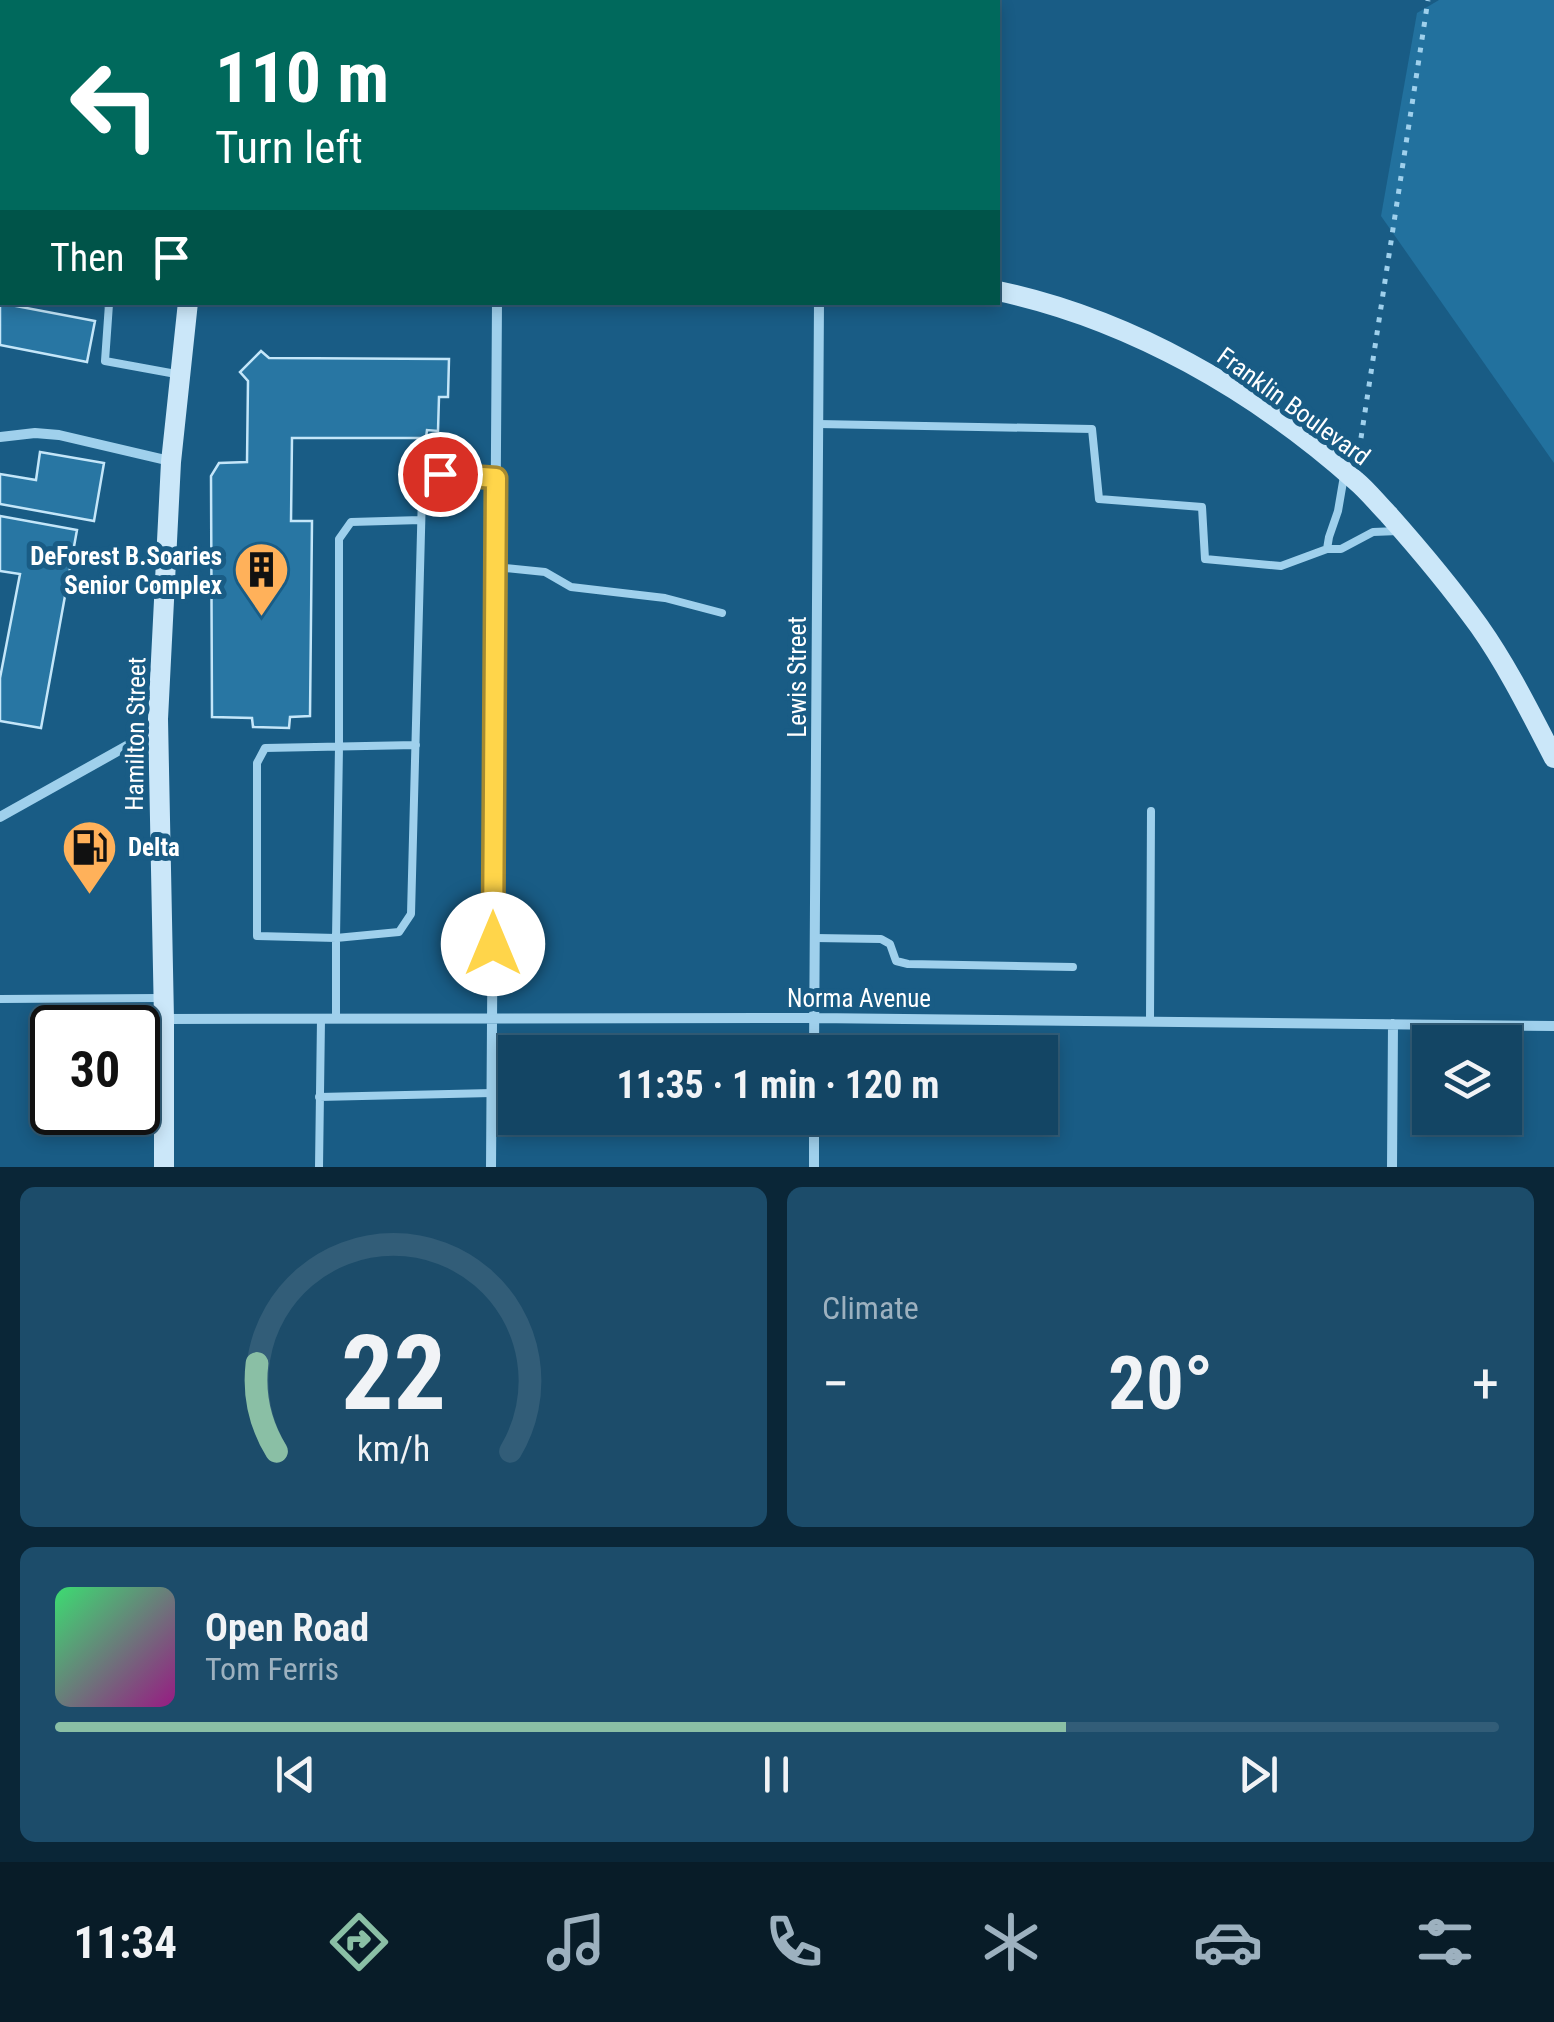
<!DOCTYPE html>
<html lang="en">
<head>
<meta charset="utf-8">
<style>
  :root { --surface:#134564; --page:#1c4c6a; --text:#f1f3f6; --muted:#9db1bf; --line:#325d78; --accent:#8abfa5 }
  body { margin:0; font-family:"Roboto Condensed",sans-serif; background:var(--page); color:var(--text); height:100vh; display:flex; flex-direction:column; font-size:38px; white-space:nowrap }
  * { box-sizing:border-box; margin:0 }
  p { font-size:32px; color:var(--muted) }
  .icon { flex:none; width:55px; height:55px; fill:none; stroke:currentColor; stroke-width:2; stroke-linecap:round; stroke-linejoin:round }
  .map { position:relative; height:1167px; overflow:hidden }
  .panel { display:flex; flex-direction:column; gap:20px; padding:20px; background:#0a2637; flex:1 }
  .panel>* { flex:none }
  .banner { position:absolute; left:0px; top:0px; width:1000px; height:305px; box-shadow:0 5px 15px #0003,0 0 0 2px var(--line); background:#00695c; color:#fff; overflow:hidden }
  .fabs { position:absolute; left:1412px; top:1025px; display:grid; gap:20px }
  .fabs a { display:grid; place-items:center; width:110px; height:110px; border-radius:0px; background:var(--surface); box-shadow:0 5px 15px #0003,0 0 0 2px var(--line); font-size:50px }
  .speed { position:absolute; left:30px; top:1005px; display:flex; gap:20px; font-size:50px; font-weight:700; text-align:center }
  .speed>* { display:grid; place-content:center; width:130px; height:130px; border-radius:50%; background:var(--surface); box-shadow:0 5px 15px #0003,0 0 0 2px var(--line); line-height:1 }
  .speed .limit { border:5px solid #111; border-radius:15px; background:#fff; color:#111 }
  .pin { position:absolute; display:grid; place-items:center; width:85px; height:85px; color:#fff; margin:-42px; border:5px solid #fff; border-radius:50%; box-shadow:0 2px 10px #0007 }
  .me { position:absolute; width:110px; margin:-55px; rotate:0deg; stroke-linejoin:round; filter:drop-shadow(0 0 8px #0008) }
  .turn { display:flex; align-items:center; gap:35px; height:210px; padding:0 50px; font-size:45px }
  .turn .icon { width:130px; height:130px; stroke-width:2.5 }
  .turn b { display:block; font-size:70px; line-height:85px }
  .then { display:flex; align-items:center; height:95px; padding:0 50px; background:#0003; gap:20px; font-size:38px }
  .big { font-size:75px; font-weight:700; line-height:1.1 }
  .panel .card { flex:1; display:flex; flex-direction:column; justify-content:center; gap:15px; min-width:0; padding:0 35px; border-radius:15px; background:var(--page) }
  .panel .dial { align-items:center; gap:0 }
  .dial svg { height:260px; overflow:visible; fill:none; stroke:var(--line); stroke-width:7; stroke-linecap:round; text-anchor:middle }
  .dial text { fill:var(--text); stroke:none }
  .song { display:flex; align-items:center; gap:30px }
  .cover { width:120px; height:120px; border-radius:15px; background:linear-gradient(135deg,hsl(140 70% 55%),hsl(310 70% 35%)) }
  .played { height:10px; border-radius:5px; background:linear-gradient(90deg,var(--accent) 70%,var(--line) 70%) }
  .keys { display:flex; justify-content:space-around; direction:ltr }
  .heat { display:flex; justify-content:space-between; align-items:center; font-size:55px; direction:ltr }
  .panel .tiles { flex:1; display:grid; gap:20px; grid-template-columns:1fr 1fr }
  .card:last-child { grid-column:span 2 }
  .trip { position:absolute; left:498px; top:1035px; width:560px; height:100px; border-radius:0px; background:var(--surface); box-shadow:0 5px 15px #0003,0 0 0 2px var(--line); font-weight:700; line-height:100px; text-align:center }
  .menu { display:flex; height:160px; justify-content:space-around; align-items:center; background:#081c28; color:var(--muted) }
  .menu .icon { width:70px; height:70px }
  .menu .active { color:var(--accent) }
  .menu b { font-size:45px; color:var(--text) }
  .map>svg:first-child { display:block }
  .green { fill:#22719e }
  .building { fill:#2876a3; stroke:#c4e6f9; stroke-width:2.5 }
  .lines { fill:none; stroke-linecap:round; stroke-linejoin:round }
  .path { stroke:#9fd0ec; stroke-width:5; stroke-dasharray:5 8; stroke-linecap:butt }
  .lane { stroke:#9fd0ec; stroke-width:8 }
  .street { stroke:#9fd0ec; stroke-width:10 }
  .secondary { stroke:#cbe7f9; stroke-width:20 }
  .route-casing { stroke:#a68a30; stroke-width:25 }
  .route { stroke:#ffd54a; stroke-width:18 }
  .labels { text-anchor:middle; stroke-width:10; stroke-linejoin:round; paint-order:stroke }
  .street-label { font-size:25px; fill:#fff; stroke:#195c85 }
  .poi-label { font-size:25px; font-weight:bold; fill:#fff; stroke:#195c85; text-anchor:end }
</style>
</head>
<body>
<div class="map">
<svg width="1554" height="1167" viewBox="0 0 1554 1167">
  <rect width="100%" height="100%" fill="#195c85"/>
  <path class="green" d="M1439,0H1554V463L1381,216L1417,13Z"/>
  <path class="building" d="M0,303L95,321L87,362L0,345Z
    M261,351L269,358L449,359L448,397H439L438,431L427,430L426,438H292L291,521H312L310,716L290,717L289,728L253,727L252,718L212,717L211,476L219,463L247,462L248,381L240,372Z
    M40,452L104,463L94,521L0,504V474L36,480Z
    M0,516L77,530L41,728L0,721V678L20,574L0,571Z"/>
  <g class="lines">
    <path class="path" d="M1361,438L1428,0"/>
    <path class="lane" d="M249,0L268,2
      M98,2V0
      M0,37H2
      M0,132L2,133
      M0,285H2
      M100,302L109,304L105,361L176,374
      M818,424L1092,429L1099,499L1202,507L1205,559L1281,566L1327,549H1341L1373,532L1398,531
      M1327,549L1329,537L1338,511L1344,476
      M495,567L545,572L571,587L665,598L722,613
      M416,745L265,748L257,763V936L336,938L339,747V539L351,522L421,520
      M815,938L881,939L890,944L896,961L908,964L1073,967
      M0,999L160,998
      M336,1019V938L399,932L411,914L422,494L440,474L496,478
      M1150,1021L1151,811
      M319,1097L492,1093
      M319,1167L321,1019"/>
    <path class="street" d="M867,2V0
      M0,437L35,433L59,435L170,461
      M0,817L157,729
      M164,1019L814,1018L1554,1026
      M814,1052L819,302
      M491,1167L497,302
      M814,1167V1118
      M1392,1167L1393,1024"/>
    <path class="secondary" d="M242,2V0
      M0,236L2,237
      M998,291C1130,319 1255,391 1356,481C1368,491 1377,503 1388,514C1420,550 1451,587 1479,626C1508,667 1531,714 1554,758
      M164,1167V1019L158,719L171,462L188,302"/>
  </g>
  <g class="lines">
    <defs>
      <path id="route" d="M440,474L496,478L493,944"/>
    </defs>
    <use href="#route" class="route-casing"/>
    <use href="#route" class="route"/>
  </g>
  <defs>
    <symbol id="building-pin" viewBox="-11 -11 22 30"><path d="M0 17L-7.5 6A9.5 9.5 0 1 1 7.5 6Z" fill="#ffb15a" stroke="#195c85"/><path d="M-4-6H4V6H1V3H-1V6H-4ZM-2.5-4.3h1.7v1.8h-1.7ZM.8-4.3h1.7v1.8H.8ZM-2.5-1h1.7V.8h-1.7ZM.8-1h1.7V.8H.8Z" fill="#111"/></symbol>
    <symbol id="fuel-pin" viewBox="-11 -11 22 30"><path d="M0 17L-7.5 6A9.5 9.5 0 1 1 7.5 6Z" fill="#ffb15a" stroke="#195c85"/><path d="M-5.5-6h7V0h2V4h1.3V-2.5L3-4.5l.8-.8L6-3V5H2.5V1h-1V6h-7ZM-4.2-4.7v3.2H.2V-4.7Z" fill="#111"/></symbol>
  </defs>
  <g fill-rule="evenodd">
    <use href="#building-pin" x="230" y="538" width="63" height="86"/>
    <use href="#fuel-pin" x="58" y="816" width="63" height="86"/>
  </g>
  <g class="labels">
    <g class="street-label">
      <text transform="translate(1294 406) rotate(36)" y="9">Franklin Boulevard</text>
      <text transform="translate(797 677) rotate(-90)" y="9">Lewis Street</text>
      <text transform="translate(135 734) rotate(-89)" y="9">Hamilton Street</text>
      <text x="859" y="1007">Norma Avenue</text>
    </g>
    <g class="poi-label">
      <text x="222" y="565">DeForest B.Soaries<tspan x="222" dy="29">Senior Complex</tspan></text>
      <text x="128" y="856" text-anchor="start">Delta</text>
    </g>
  </g>
</svg>
<div class="fabs">
<a><svg class="icon" aria-label="layers" viewBox="0 0 24 24"><path d="M12 4l9 5-9 5-9-5zM3 14l9 5 9-5"/></svg></a>
</div>
<div class="speed"><div class="limit">30</div></div>
<div class="pin" style="left:440px;top:474px;background:#d93025"><svg class="icon" aria-label="arrive" viewBox="0 0 24 24"><path d="M6 21V4h12l-3 4 3 4H6"/></svg></div>
<svg class="me" style="left:493px;top:944px" viewBox="-20 -20 40 40"><circle r="19" fill="#fff"/><path d="M0-13L10 11 0 6-10 11z" fill="#ffd54a"/></svg>
<div class="trip">11:35 · 1 min · 120 m</div>
<div class="banner">
<div class="turn"><svg class="icon" aria-label="left" viewBox="0 0 24 24"><path d="M17 20v-9H6M10 6l-5 5 5 5"/></svg><div><b>110 m</b>Turn left</div></div>
<div class="then">Then<svg class="icon" aria-label="arrive" viewBox="0 0 24 24"><path d="M6 21V4h12l-3 4 3 4H6"/></svg></div>
</div>
</div>
<section class="panel">
<div class="tiles">
<div class="card dial"><svg viewBox="0 0 100 80">
<path d="M14 69A42 42 0 1 1 86 69"/>
<path d="M14 69A42 42 0 0 1 8 42" stroke="#8abfa5"/>
<text x="50" y="56" font-size="32" font-weight="700">22</text>
<text x="50" y="72" font-size="11">km/h</text>
</svg></div>
<div class="card"><p>Climate</p>
<div class="heat"><a>−</a><b class="big">20°</b><a>+</a></div>
</div>
<div class="card">
<div class="song"><i class="cover"></i><div><b>Open Road</b><p>Tom Ferris</p></div></div>
<div class="played"></div>
<div class="keys"><svg class="icon" aria-label="previous" viewBox="0 0 24 24"><path d="M18 5L8 12l10 7zM5 5v14"/></svg><svg class="icon" aria-label="pause" viewBox="0 0 24 24"><path d="M8 5v14M16 5v14"/></svg><svg class="icon" aria-label="next" viewBox="0 0 24 24"><path d="M6 5l10 7-10 7zM19 5v14"/></svg></div>
</div>
</div>
</section>
<nav class="menu">
<b>11:34</b>
<svg class="icon active" aria-label="directions" viewBox="0 0 24 24"><path d="M12 3l9 9-9 9-9-9zM9 14v-3h6M13 9l2 2-2 2"/></svg>
<svg class="icon" aria-label="music" viewBox="0 0 24 24"><path d="M9 18V5l10-2v13"/><circle cx="6" cy="18" r="3"/><circle cx="16" cy="16" r="3"/></svg>
<svg class="icon" aria-label="phone" viewBox="0 0 24 24"><path d="M5 4h4l2 5-3 2q2 4 5 5l2-3 5 2v4C11 20 4 13 5 4z"/></svg>
<svg class="icon" aria-label="climate" viewBox="0 0 24 24"><path d="M12 3v18M4 7l16 10M4 17L20 7"/></svg>
<svg class="icon" aria-label="car" viewBox="0 0 24 24"><path d="M5 17H2v-5l4-1 3-4h7l3 4 3 1v5h-3M9 17h6M6 11h13"/><circle cx="7" cy="17" r="2"/><circle cx="17" cy="17" r="2"/></svg>
<svg class="icon" aria-label="filters" viewBox="0 0 24 24"><path d="M4 7h16M4 17h16"/><circle cx="9" cy="7" r="2"/><circle cx="15" cy="17" r="2"/></svg>
</nav>
</body>
</html>
